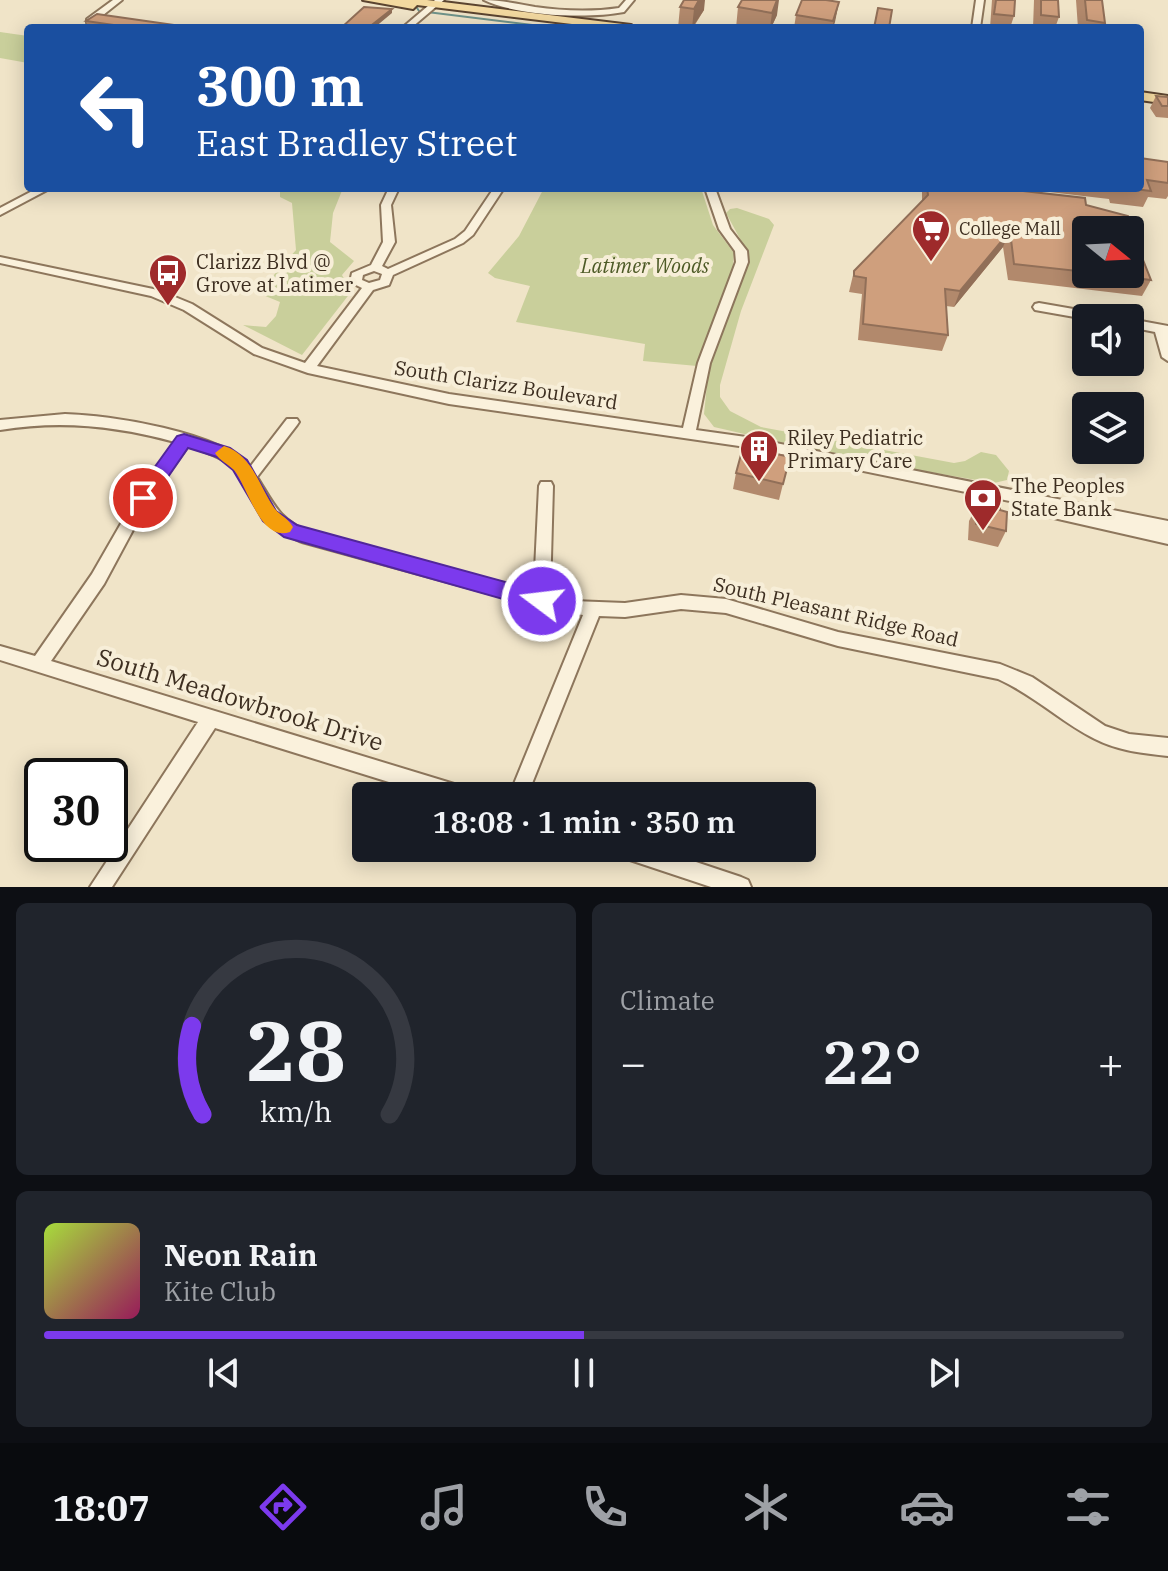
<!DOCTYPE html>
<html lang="en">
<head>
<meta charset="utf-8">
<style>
  :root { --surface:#171b24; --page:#20242c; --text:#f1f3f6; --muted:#9ea1a6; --line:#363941; --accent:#7c3aed }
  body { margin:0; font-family:"IBM Plex Serif",serif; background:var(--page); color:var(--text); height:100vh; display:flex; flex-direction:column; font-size:30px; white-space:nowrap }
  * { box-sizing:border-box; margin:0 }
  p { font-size:26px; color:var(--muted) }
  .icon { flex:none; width:44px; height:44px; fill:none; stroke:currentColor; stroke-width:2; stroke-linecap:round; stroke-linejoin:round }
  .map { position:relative; height:887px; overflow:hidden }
  .side { display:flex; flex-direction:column; gap:16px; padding:16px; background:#0d0f14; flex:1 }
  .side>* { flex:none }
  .guide { position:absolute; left:24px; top:24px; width:1120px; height:168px; border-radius:8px; box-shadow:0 4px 20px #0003; background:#1a4fa0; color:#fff; overflow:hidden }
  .needle { width:52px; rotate:108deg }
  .buttons { position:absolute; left:1072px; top:216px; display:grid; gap:16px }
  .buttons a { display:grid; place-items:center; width:72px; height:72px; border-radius:8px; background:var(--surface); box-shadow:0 4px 20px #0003; font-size:40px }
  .speed { position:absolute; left:24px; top:758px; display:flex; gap:16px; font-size:40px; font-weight:700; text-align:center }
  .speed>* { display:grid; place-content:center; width:104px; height:104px; border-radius:50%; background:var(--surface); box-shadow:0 4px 20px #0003; line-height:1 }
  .speed .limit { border:4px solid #111; border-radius:12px; background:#fff; color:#111 }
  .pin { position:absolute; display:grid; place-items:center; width:68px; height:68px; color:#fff; margin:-34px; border:4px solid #fff; border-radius:50%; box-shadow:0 2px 8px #0007 }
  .me { position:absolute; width:88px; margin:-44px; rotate:285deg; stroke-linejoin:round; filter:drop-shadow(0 0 6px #0008) }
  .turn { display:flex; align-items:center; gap:28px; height:168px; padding:0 40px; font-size:36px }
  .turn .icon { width:104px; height:104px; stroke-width:2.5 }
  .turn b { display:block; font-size:56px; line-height:68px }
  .big { font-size:60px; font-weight:600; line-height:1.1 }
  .side .card { flex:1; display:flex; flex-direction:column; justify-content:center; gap:12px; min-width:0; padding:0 28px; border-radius:12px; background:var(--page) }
  .side .dial { align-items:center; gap:0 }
  .dial svg { height:208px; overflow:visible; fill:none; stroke:var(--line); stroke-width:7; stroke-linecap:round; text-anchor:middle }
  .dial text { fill:var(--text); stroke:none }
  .song { display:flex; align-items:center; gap:24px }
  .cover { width:96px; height:96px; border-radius:12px; background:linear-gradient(135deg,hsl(80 70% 55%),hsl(330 70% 35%)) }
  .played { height:8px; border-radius:4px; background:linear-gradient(90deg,var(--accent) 50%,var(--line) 50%) }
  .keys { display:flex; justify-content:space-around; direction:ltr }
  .heat { display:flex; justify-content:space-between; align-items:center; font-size:44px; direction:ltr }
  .side .tiles { flex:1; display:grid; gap:16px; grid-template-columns:1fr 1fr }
  .card:last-child { grid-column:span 2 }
  .trip { position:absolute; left:352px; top:782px; width:464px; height:80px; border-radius:8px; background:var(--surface); box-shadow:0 4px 20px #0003; font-weight:600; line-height:80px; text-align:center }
  .menu { display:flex; height:128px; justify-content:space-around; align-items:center; background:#090b0e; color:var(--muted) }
  .menu .icon { width:56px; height:56px }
  .menu .active { color:var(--accent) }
  .menu b { font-size:36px; color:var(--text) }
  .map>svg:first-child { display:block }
  .green { fill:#c9cf9b }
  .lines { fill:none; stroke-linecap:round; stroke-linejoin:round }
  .stream { stroke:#6f938a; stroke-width:2 }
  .minor-casing { stroke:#8d765c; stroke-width:4 }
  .major-casing { stroke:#5b4430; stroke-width:4 }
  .minor { fill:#faf1dc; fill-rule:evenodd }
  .major { fill:#f3d9a0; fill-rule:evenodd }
  .wall { fill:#b2896c; fill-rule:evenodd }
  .shaded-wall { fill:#916f58 }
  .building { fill:#cf9f7d; stroke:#916f58; stroke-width:2 }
  .route { fill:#7c3aed; stroke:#51269a; stroke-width:2 }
  .slow { fill:#f59e0b }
  .labels { text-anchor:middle; stroke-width:8; stroke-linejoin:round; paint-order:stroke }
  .far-poi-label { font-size:18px; fill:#3d2e20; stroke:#f7eed8; text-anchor:start }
  .poi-label { font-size:20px; fill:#3d2e20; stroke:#f7eed8; text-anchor:start }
  .park-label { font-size:20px; font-style:italic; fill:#4d5a26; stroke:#f7eed8 }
  .street-label { font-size:20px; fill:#3d2e20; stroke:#f7eed8 }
  .near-street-label { font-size:24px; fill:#3d2e20; stroke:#f7eed8 }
</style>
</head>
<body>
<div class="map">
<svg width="1168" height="887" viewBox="0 0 1168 887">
  <rect width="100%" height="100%" fill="#f0e4c8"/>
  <path class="green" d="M0,32L28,36V63L0,58Z
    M280,188H343L333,213L330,242L354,261L342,275L351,292L302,355L243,325L266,327L276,316L280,302L258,293L296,250L292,203L280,197Z
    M544,188H701L713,225L734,253L732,277L697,366L643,361L645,344L516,322L530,286L495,278L488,273L519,236Z
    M737,208L769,219L774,225L741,311L720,385V397L730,411L761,427L954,463L965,461L981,452L996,455L1009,471L1007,480L994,483L853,459L714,427L704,414L709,365L746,262L745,248L726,213L730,209Z"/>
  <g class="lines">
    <path class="stream" d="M412,0L419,11L557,28"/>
    <defs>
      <path id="minor" d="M113,0H122L93,23H87V19Z
        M435,0H444L411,28H402Z
        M484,0C501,0 518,4 535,7C563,11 591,12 619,8L626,0H634L624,12C587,19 517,16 484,0Z
        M976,0H984L980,28H972Z
        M38,188H51L0,215V208Z
        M389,188H399L391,205L395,242L382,266L388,269L455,239L465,231L494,188H504L473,235L463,243L393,275L389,285L373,290L317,366L449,394L683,428L698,363L736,262L735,251L719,229L705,188H715L730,229L747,251L748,262L710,363L696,430L746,437L1168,521V544L1045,516L1040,514L1038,510L1039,507L746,447L449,404L308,373L254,354L184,310L151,296L0,263V257L158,290L192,304L262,348L305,363L362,288L350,282L352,273L371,265L383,242L381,205ZM374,271L382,274L380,280L369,283L362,280L363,275Z
        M1039,303L1102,314L1108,318L1086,319L1035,310L1033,307L1035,304Z
        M1130,319L1168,326V361L1162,357L1155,332L1130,327Z
        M65,414C110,415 220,432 250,467L287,419H297L299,422L297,425L257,477C275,506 278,518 310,533L534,591L539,486L541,482H551L553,486L550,595L573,601L625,603L681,595L726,599L838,632L1000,664L1032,677L1105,726L1129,734L1168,738V756C1143,753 1118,751 1095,739C1061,722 1034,695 998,679L838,646L726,613L681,609L625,617L599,616L527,796H509L583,615L542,608L302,542C288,536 275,531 265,519C252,502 249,481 233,467C220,456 203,451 188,446L148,502L104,584L51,661L464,787L471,789L473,796H434L215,728L112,887H90L198,722L0,660V646L35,656L92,574L138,494L175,442C115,426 62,420 0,430V420Z
        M614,848H654L741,877L748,880L751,887H711L624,858L617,855Z"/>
      <path id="major" d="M363,0H427L631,25L636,28H605L417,5L413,9Z
        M1140,92L1168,96V104L1140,100Z"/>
    </defs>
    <use href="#minor" class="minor-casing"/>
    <use href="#major" class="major-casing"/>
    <use href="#minor" class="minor"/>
    <use href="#major" class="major"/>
  </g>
  <path class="wall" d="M742,0L777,15L771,28H736L738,7Z
    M992,0H1015L1014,16L1010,28H990Z
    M1034,0H1058L1059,17L1055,28H1033Z
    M1076,0H1102L1105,23L1103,28H1078Z
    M839,2L833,28H794L796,15Z
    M680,7L704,10L693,28H678Z
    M86,21L195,28H88Z
    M1156,96L1168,97V118L1156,117L1150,108Z
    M1140,158L1168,162V196L1166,199L1148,197L1143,207L1110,203L1109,199L1024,189V191L1085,198L1086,205L1128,216L1134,238L1131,245L1133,254L1141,255L1151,280L1142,296L1008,280L1003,247L954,307L946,306L948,335L942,351L858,340L862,294L849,292L854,271L922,201V188H1140ZM1086,230H1130V274H1086Z
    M763,451L783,484L779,500L733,489L736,473Z
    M985,494L1006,531L998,547L968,540L969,521L977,505L980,506Z"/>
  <path class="shaded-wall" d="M699,0H705L704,10L692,28L694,9Z
    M777,0H779L777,15L771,28H770L772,13Z
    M839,2L835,22L833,28H832Z
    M392,9V13L374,28H368Z
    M1010,231L1003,247L954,307L960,291Z"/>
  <path class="building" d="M684,0H699L694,9L680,7Z
    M742,0H777L772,13L738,7Z
    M802,0H826L839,2L833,21L796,15Z
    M996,0H1015L1014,16L994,14Z
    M1041,0H1058L1059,17L1041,15Z
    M1085,0H1102L1105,23L1087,20Z
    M364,7L392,9L368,28L342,27Z
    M878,8L892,10L889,28H874Z
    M97,14L195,28H109L113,25L86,21Z
    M1156,96L1168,97V106H1162Z
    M1140,158L1168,162V183L1147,180L1151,191L1126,188H1140Z
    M927,188H1024V191L1085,198L1086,205L1128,216L1134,238L1130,237V230H1086V272L1014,264L1010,231L960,291L945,289L948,335L863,324L866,278L854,276V271L928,195Z
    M1130,243L1133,254L1141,255L1151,280L1102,274H1130Z
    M745,440L764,445L763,451L790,457L783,484L736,473Z
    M985,494L1000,497V510L1007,512L1006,531L976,524L977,505L985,507Z"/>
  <path class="route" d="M184,434L230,448L247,460L276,511L297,525L542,592L549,595L552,601L549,607L542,610L284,537L263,521L233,470L217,457L188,448L150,503H136L133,498L136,493L177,436Z"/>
  <path class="slow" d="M224,446C253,455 259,487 275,509C281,516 288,518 293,527L290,532C260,542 248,487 234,470C228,464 220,461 215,453Z"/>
  <defs>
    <symbol id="supermarket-pin" viewBox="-11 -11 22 30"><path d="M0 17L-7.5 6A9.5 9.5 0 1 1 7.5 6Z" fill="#9e2a2b" stroke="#f7eed8"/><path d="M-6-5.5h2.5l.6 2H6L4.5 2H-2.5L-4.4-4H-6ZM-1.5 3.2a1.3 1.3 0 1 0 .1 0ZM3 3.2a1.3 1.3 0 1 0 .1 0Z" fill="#fff"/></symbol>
    <symbol id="bus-pin" viewBox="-11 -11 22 30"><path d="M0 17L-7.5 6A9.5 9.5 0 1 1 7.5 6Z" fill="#9e2a2b" stroke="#f7eed8"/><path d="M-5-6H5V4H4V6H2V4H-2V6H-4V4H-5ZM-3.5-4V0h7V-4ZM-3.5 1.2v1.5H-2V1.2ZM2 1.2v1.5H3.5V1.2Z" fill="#fff"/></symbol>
    <symbol id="building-pin" viewBox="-11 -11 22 30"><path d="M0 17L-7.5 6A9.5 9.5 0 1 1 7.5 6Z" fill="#9e2a2b" stroke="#f7eed8"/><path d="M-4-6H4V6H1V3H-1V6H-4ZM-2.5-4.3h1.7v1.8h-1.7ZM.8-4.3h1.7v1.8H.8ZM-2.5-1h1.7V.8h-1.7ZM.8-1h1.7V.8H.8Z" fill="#fff"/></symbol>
    <symbol id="bank-pin" viewBox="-11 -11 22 30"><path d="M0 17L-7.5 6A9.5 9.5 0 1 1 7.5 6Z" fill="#9e2a2b" stroke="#f7eed8"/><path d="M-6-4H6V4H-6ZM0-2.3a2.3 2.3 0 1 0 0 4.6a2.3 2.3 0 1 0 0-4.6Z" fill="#fff"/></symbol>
  </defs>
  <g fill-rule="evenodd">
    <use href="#supermarket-pin" x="909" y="207" width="44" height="60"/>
    <use href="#bus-pin" x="146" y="251" width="44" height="60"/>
    <use href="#building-pin" x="737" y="427" width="44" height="60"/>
    <use href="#bank-pin" x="961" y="476" width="44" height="60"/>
  </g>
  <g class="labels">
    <g class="far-poi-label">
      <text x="959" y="235">College Mall</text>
    </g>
    <g class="poi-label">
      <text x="196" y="269">Clarizz Blvd @<tspan x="196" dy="23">Grove at Latimer</tspan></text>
      <text x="787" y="445">Riley Pediatric<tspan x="787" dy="23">Primary Care</tspan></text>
      <text x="1011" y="493">The Peoples<tspan x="1011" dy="23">State Bank</tspan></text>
    </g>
    <g class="park-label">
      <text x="645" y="273">Latimer Woods</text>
    </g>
    <g class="street-label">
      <text transform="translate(506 385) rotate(9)" y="7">South Clarizz Boulevard</text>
      <text transform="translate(836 612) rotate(13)" y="7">South Pleasant Ridge Road</text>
    </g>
    <g class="near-street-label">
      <text transform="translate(240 700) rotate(17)" y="8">South Meadowbrook Drive</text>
    </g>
  </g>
</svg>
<div class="buttons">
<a><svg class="needle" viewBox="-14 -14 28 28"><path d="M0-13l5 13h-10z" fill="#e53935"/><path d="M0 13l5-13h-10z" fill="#9ea1a6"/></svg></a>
<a><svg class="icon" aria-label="sound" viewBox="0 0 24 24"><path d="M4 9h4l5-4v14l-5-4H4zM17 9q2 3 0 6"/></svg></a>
<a><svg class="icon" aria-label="layers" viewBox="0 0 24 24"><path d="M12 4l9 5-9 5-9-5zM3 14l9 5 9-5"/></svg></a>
</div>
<div class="speed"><div class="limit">30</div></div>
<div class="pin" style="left:143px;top:498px;background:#d93025"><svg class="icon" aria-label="arrive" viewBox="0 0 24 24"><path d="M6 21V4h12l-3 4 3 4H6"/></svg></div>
<svg class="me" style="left:542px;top:601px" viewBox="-20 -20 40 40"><circle r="17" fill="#7c3aed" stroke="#fff" stroke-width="3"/><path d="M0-11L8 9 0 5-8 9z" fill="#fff"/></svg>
<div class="trip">18:08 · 1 min · 350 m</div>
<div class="guide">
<div class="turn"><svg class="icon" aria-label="left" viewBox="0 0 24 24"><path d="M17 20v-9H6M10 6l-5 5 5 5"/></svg><div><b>300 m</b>East Bradley Street</div></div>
</div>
</div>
<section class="side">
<div class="tiles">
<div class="card dial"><svg viewBox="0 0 100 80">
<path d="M14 69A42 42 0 1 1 86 69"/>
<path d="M14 69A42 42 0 0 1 10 35" stroke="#7c3aed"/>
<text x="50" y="56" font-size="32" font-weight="700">28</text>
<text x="50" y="72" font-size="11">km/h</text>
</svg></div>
<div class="card"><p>Climate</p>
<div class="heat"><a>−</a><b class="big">22°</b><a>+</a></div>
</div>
<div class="card">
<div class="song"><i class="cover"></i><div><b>Neon Rain</b><p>Kite Club</p></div></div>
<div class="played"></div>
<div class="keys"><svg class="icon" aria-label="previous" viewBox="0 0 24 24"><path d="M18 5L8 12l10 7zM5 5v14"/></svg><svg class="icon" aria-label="pause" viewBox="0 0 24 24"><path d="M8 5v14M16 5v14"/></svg><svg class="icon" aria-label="next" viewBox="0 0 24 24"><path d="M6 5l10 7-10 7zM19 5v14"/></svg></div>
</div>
</div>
</section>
<nav class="menu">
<b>18:07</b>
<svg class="icon active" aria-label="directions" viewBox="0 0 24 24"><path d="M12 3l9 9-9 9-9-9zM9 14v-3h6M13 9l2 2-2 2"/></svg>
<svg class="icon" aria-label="music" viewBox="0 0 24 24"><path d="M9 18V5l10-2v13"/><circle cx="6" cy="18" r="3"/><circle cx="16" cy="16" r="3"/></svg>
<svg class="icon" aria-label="phone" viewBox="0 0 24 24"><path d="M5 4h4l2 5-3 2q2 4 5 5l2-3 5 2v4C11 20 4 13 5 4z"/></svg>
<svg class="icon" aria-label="climate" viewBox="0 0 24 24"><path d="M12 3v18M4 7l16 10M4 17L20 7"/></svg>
<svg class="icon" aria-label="car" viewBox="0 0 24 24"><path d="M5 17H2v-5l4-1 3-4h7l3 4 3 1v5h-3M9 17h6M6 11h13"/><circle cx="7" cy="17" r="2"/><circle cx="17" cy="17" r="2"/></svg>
<svg class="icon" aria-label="filters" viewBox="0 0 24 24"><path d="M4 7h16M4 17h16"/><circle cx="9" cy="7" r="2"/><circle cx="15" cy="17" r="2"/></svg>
</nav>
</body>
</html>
